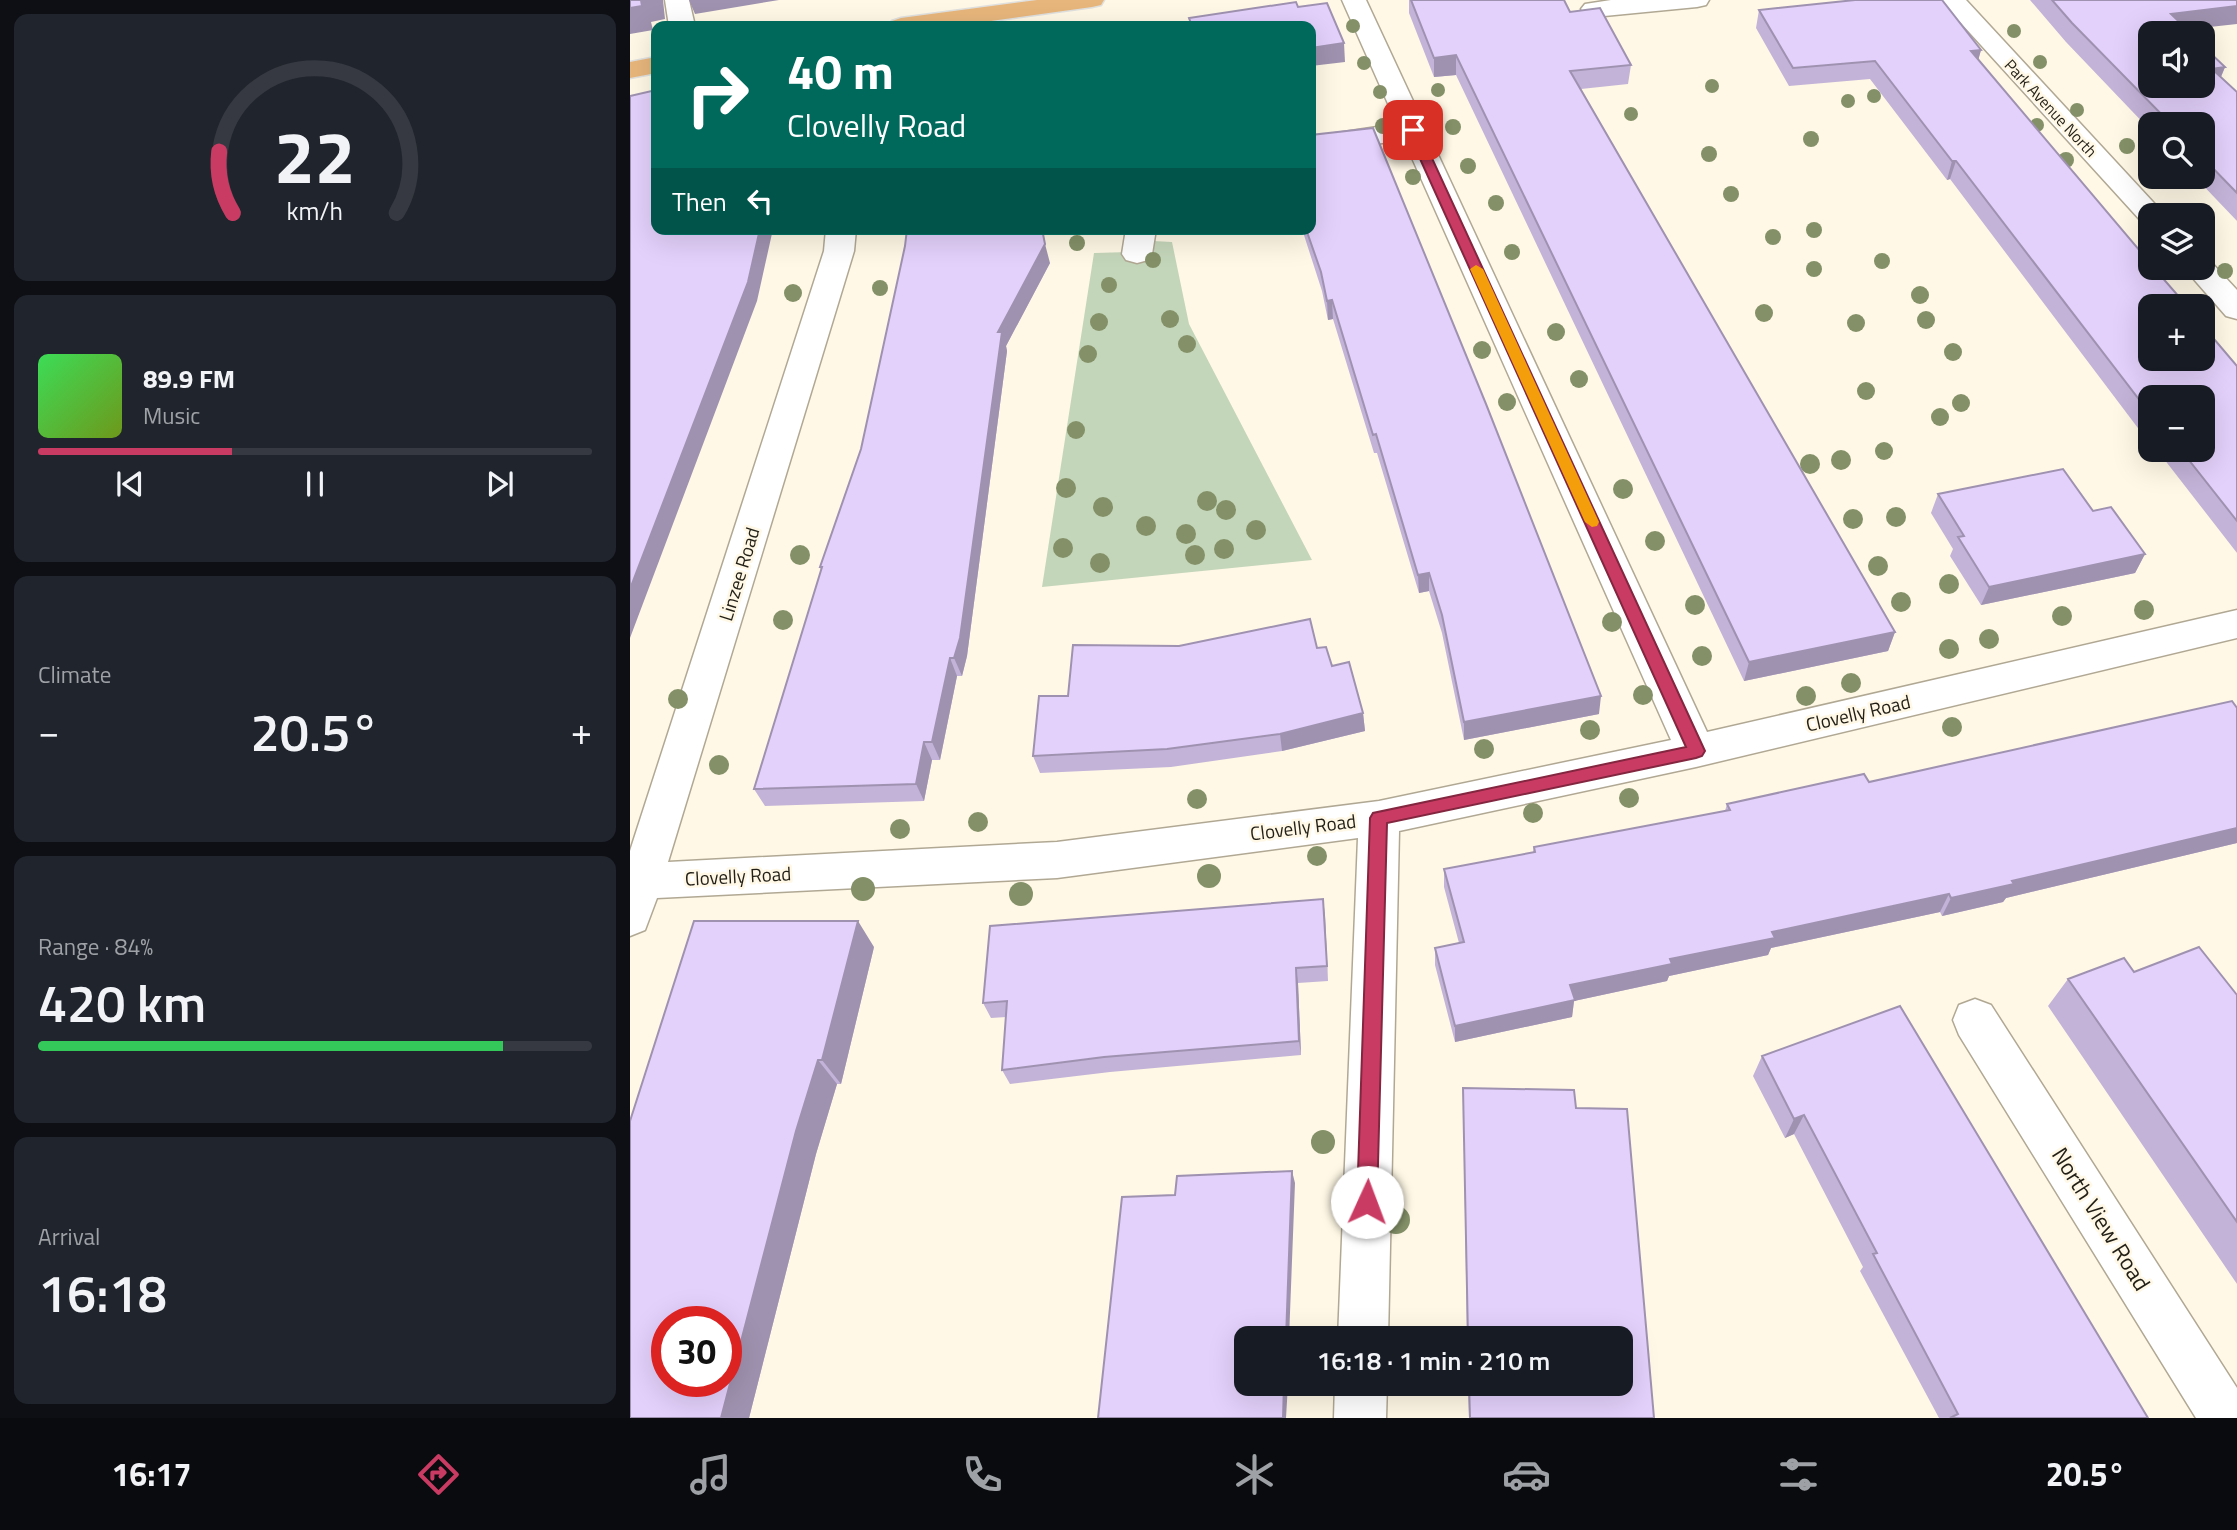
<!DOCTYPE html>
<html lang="en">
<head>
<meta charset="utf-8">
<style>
  :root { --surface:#171b24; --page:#20242c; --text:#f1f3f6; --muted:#9ea1a6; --line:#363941; --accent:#ca3b63 }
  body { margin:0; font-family:"Titillium Web",sans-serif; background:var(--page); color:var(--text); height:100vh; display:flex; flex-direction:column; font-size:26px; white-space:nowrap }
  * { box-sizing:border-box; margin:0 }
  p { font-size:23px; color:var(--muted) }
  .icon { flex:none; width:38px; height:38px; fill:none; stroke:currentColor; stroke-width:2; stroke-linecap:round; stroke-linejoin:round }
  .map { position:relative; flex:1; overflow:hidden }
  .side { display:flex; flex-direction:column; gap:14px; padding:14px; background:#0d0f14; width:630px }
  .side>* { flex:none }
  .top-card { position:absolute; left:21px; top:21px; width:665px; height:214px; border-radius:14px; box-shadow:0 7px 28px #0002; background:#00695c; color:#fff; overflow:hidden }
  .fabs { position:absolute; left:1508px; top:21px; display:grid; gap:14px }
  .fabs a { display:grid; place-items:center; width:77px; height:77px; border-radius:14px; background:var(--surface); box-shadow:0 7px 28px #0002; font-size:35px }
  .speed { position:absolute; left:21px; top:1306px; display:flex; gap:14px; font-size:35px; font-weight:700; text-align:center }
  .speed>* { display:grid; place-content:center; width:91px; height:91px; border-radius:50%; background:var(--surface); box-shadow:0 7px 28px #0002; line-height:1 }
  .speed .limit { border:10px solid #d22; background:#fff; color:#111 }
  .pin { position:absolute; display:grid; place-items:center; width:60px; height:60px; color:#fff; margin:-30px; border-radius:14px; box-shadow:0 4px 10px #0006 }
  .me { position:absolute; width:77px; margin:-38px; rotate:2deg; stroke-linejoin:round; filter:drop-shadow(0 0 5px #0008) }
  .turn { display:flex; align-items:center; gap:24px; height:147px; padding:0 21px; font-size:32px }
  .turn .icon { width:91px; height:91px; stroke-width:2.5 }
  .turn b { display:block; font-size:49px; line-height:60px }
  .then { display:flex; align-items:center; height:66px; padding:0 21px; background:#0003; gap:14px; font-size:26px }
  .big { font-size:52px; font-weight:600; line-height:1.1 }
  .side .card { flex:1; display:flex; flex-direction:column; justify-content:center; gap:10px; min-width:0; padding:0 24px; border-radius:14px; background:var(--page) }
  .side .dial { align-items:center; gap:0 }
  .dial svg { height:182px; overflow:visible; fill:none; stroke:var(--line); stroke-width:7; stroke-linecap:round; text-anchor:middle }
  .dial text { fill:var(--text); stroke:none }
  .song { display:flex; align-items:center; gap:21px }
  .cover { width:84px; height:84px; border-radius:10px; background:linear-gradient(135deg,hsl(130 70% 55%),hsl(80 70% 35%)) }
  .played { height:7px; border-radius:4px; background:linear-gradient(90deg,var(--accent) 35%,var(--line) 35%) }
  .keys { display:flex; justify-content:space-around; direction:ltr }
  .heat { display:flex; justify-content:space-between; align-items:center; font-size:38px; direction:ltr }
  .charge { height:10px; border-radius:5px; background:linear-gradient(90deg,#34c759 84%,var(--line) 0) }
  .trip { position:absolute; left:604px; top:1326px; width:399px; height:70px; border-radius:14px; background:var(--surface); box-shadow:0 7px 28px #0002; font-weight:600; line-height:70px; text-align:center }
  .tabs { display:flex; height:112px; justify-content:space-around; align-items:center; background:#090b0e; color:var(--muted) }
  .tabs .icon { width:49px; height:49px }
  .tabs .current { color:var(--accent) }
  .tabs b { font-size:32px; color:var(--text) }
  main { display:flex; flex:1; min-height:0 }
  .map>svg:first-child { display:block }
  .green { fill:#c4d6ba }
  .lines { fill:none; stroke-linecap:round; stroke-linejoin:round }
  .minor-casing { stroke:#b1a894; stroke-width:3 }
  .major-casing { stroke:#e0e0df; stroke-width:3 }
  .minor { fill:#fff; fill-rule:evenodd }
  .major { fill:#e7b67c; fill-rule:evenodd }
  .tree { fill:#849168 }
  .wall { fill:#c3b3d8 }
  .shaded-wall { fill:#9f92b0 }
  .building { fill:#e3d0fb; stroke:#9f92b0; stroke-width:2; fill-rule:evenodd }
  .route { fill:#ca3b63; stroke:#832640; stroke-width:2 }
  .slow { fill:#f59e0b }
  .labels { text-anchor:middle; stroke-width:5; stroke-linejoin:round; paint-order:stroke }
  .far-street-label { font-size:16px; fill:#221f17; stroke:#fff8e6 }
  .street-label { font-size:19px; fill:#221f17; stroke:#fff8e6 }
  .near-street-label { font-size:23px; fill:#221f17; stroke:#fff8e6 }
</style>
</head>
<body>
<main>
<section class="side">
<div class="card dial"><svg viewBox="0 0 100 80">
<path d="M14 69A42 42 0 1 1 86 69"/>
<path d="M14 69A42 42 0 0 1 8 42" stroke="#ca3b63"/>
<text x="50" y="56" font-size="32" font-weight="700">22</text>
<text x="50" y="72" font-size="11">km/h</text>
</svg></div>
<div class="card">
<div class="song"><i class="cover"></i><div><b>89.9 FM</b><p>Music</p></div></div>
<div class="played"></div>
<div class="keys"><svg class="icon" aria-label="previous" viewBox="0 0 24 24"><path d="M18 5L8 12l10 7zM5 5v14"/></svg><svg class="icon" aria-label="pause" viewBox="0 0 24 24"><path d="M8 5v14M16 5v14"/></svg><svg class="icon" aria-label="next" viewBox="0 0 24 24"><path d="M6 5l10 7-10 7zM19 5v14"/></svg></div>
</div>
<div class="card"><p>Climate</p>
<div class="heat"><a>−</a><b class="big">20.5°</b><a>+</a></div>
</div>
<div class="card"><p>Range · 84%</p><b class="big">420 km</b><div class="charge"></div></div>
<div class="card"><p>Arrival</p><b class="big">16:18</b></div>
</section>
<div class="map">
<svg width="1607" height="1418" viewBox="0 0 1607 1418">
  <rect width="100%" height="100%" fill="#fff8e6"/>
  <path class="green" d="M523,241L542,242L559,324L682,560L412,587L464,253L500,252Z"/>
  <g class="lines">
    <defs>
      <path id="minor" d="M35,0H59L65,26H39Z
        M712,0H736L1077,732L1607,610V638L1066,767L769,831L758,1339H708L728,838L427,878L27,898L15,930L0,936V851L194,251L196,229H226L224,251L38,862L427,842L749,801L1041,740L774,140L681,153V137L767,124Z
        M981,0H1079L1076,5L1067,7L964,17L955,14L951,9L955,4Z
        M1310,0H1336L1535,215H1521V224L1511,221Z
        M496,229H526L522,254L518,260L507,263L496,260L492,254Z
        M1573,260L1580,261L1607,290V319L1596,316L1554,268H1573Z
        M1345,999L1361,1005L1607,1388V1418H1566L1329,1035L1323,1020L1329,1005Z
        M705,1384H757L756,1418H704Z"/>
      <path id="major" d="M407,0H474L471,5L462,7L325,26H258L262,21L271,18Z
        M26,57V73L0,78V62Z"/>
    </defs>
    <use href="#minor" class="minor-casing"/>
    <use href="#major" class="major-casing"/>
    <use href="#minor" class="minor"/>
    <use href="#major" class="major"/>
  </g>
  <g class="tree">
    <circle cx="723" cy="26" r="7"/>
    <circle cx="1384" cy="31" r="7"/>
    <circle cx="1410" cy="62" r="7"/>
    <circle cx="734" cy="63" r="7"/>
    <circle cx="1082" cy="86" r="7"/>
    <circle cx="808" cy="90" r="7"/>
    <circle cx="750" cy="92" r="7"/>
    <circle cx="1244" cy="96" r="7"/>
    <circle cx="1218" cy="101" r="7"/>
    <circle cx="1447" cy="110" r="7"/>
    <circle cx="1001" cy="114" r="7"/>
    <circle cx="1407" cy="125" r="7"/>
    <circle cx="753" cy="126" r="8"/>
    <circle cx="823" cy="127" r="8"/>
    <circle cx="1181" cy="139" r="8"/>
    <circle cx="1497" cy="146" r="8"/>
    <circle cx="1079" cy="154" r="8"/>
    <circle cx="1436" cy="160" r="8"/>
    <circle cx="838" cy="166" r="8"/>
    <circle cx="783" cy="177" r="8"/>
    <circle cx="1101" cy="194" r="8"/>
    <circle cx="866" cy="203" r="8"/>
    <circle cx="1184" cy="230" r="8"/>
    <circle cx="1143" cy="237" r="8"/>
    <circle cx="447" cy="243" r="8"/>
    <circle cx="882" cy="252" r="8"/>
    <circle cx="523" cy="260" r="8"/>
    <circle cx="1252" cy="261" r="8"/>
    <circle cx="1184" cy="269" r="8"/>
    <circle cx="1595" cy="271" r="8"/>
    <circle cx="479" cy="285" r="8"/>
    <circle cx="250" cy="288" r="8"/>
    <circle cx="163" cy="293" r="9"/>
    <circle cx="1290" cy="295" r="9"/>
    <circle cx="1134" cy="313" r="9"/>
    <circle cx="540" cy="319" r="9"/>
    <circle cx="1296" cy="320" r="9"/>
    <circle cx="469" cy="322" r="9"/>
    <circle cx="1226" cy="323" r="9"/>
    <circle cx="926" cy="332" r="9"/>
    <circle cx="557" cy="344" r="9"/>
    <circle cx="852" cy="350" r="9"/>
    <circle cx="1323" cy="352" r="9"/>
    <circle cx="458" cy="354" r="9"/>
    <circle cx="949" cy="379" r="9"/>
    <circle cx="1236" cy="391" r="9"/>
    <circle cx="877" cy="402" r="9"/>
    <circle cx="1331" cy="403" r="9"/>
    <circle cx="1310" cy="417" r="9"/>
    <circle cx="446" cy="430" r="9"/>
    <circle cx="1254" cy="451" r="9"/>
    <circle cx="1211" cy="460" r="10"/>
    <circle cx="1180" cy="464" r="10"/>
    <circle cx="436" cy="488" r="10"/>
    <circle cx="993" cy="489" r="10"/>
    <circle cx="577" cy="501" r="10"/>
    <circle cx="473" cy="507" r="10"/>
    <circle cx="596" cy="510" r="10"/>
    <circle cx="1266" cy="517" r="10"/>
    <circle cx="1223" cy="519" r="10"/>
    <circle cx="516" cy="526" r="10"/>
    <circle cx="626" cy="530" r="10"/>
    <circle cx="556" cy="534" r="10"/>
    <circle cx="1025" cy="541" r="10"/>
    <circle cx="433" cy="548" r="10"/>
    <circle cx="594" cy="549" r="10"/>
    <circle cx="170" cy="555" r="10"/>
    <circle cx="565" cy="555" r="10"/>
    <circle cx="470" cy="563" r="10"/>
    <circle cx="1248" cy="566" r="10"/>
    <circle cx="1319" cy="584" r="10"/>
    <circle cx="1271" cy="602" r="10"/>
    <circle cx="1065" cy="605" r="10"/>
    <circle cx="1514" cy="610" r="10"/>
    <circle cx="1432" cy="616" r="10"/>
    <circle cx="153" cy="620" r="10"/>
    <circle cx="982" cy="622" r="10"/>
    <circle cx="1359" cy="639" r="10"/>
    <circle cx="1319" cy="649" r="10"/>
    <circle cx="1072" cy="656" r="10"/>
    <circle cx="1221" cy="683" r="10"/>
    <circle cx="1013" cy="695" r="10"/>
    <circle cx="1176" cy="696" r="10"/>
    <circle cx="48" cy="699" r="10"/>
    <circle cx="1322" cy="727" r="10"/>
    <circle cx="960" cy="730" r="10"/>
    <circle cx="854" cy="749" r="10"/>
    <circle cx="89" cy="765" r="10"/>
    <circle cx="999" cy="798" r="10"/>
    <circle cx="567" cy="799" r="10"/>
    <circle cx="903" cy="813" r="10"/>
    <circle cx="348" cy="822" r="10"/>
    <circle cx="270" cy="829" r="10"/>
    <circle cx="687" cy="856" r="10"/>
    <circle cx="579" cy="876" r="12"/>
    <circle cx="233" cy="889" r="12"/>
    <circle cx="391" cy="894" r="12"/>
    <circle cx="693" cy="1142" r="12"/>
    <circle cx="766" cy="1220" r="14"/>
  </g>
  <path class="wall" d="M779,0H934L940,12L1001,65L998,84L951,89L1265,632L1258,651L1114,681L826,75L804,77L779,13Z
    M1400,0H1607L1557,30L1595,67L1591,77L1607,92V221L1565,177H1573V124H1521V131L1436,42Z
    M1129,10L1351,50L1348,60L1607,366V553L1527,450H1573L1521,397L1520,444L1320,179L1317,180L1240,79L1159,86L1126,28Z
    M672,229H681L969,714L834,740L812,633L799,591L789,593L747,453H744L703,319L698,320L692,291Z
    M275,246L420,263L376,346L377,351L337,656L332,676H327L310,760H302L294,801L135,806L124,789L191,570L190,567L231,449Z
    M1308,494L1515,554L1505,573L1351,605L1320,556L1323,549L1301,513Z
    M549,646L687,648L702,666L733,713L735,731L652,751L541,767L410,773L403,756L438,696Z
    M1607,708V843L1376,898L1373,902L1312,916L1310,912L1141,948L1138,955L1039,976L1037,981L944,1001L942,1017L825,1042L805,965V948L829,943L814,887V869L903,852L904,847L1095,811L1097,804L1239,782Z
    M693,899L698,981L668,983L671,1055L480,1072L380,1084L372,1070L376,1017L361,1018L353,1003Z
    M244,947L211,1084H207L186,1154L119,1418H0Z
    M1504,972L1607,995V1284L1418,1006L1438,979Z
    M1132,1056L1518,1418H1309L1230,1271L1233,1267L1164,1134L1155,1138L1123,1076Z
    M833,1088L946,1108L1024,1418H839L838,1384H990V1339H837Z"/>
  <path class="shaded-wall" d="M11,0H33L35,19L21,22L23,30L0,34V8Z
    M59,0H149L65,14Z
    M1607,6V24L1534,32L1541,14Z
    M714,43L715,62L681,66V48Z
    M1351,50L1346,68L1341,51Z
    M826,55V75L804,77V58Z
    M1595,67L1587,86L1582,69Z
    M1322,161H1326L1320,179L1317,180Z
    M130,229H143L127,301L0,638V589Z
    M415,244L420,263L376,346L377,351L337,656L332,676L324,658L368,332Z
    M702,300L703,319L698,320L697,301Z
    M1515,554L1505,573L1351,605L1359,587Z
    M799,573V591L789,593L788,575Z
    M1265,632L1258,651L1114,681L1119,662Z
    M320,658L327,676L310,760L302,742Z
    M971,696L969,714L834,740V722Z
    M733,713L735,731L652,751L650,734Z
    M294,742L302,760L294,801L286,784Z
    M1607,828V843L1376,898L1373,902L1312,916L1321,898L1382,881Z
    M1319,894L1310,912L1141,948L1138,955L1039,976L1037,981L944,1001L942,1017L825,1042V1026L940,985L1142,932Z
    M693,899L695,915L698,981L697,966Z
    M228,921L244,947L211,1084L192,1060Z
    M666,968L668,983L671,1055L669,1041Z
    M188,1060L207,1084L186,1154L119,1418H91L166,1131Z
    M1174,1115L1164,1134L1155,1138L1164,1119Z
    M662,1171L665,1183L659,1339H656Z
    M654,1384H658L656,1418H653Z"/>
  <path class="building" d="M0,0H11L12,6L0,8Z
    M781,0H934L940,12L970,8L1001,65L940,71L1265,632L1119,662L826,55L804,58Z
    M1225,0H1312L1351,50L1341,51L1521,264V268H1524L1557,306H1521V359H1573V326L1607,366V521L1551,450H1573V397H1521V415L1326,161H1322L1245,61L1163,68L1129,10Z
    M1422,0H1607V6L1541,14L1561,33H1521V86H1573V46L1595,67L1582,69L1607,92V193L1573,158V124H1541L1442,23Z
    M666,2L668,7L697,3L714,43L681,48V26H562L559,18Z
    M26,90V229H130L118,282L0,589V96Z
    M743,128L856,404L971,696L834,722L812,615L799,573L788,575L746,434L743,435L702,300L697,301L691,272L676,229H681V135Z
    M277,229H412L415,244L368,332H372L330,638L324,658H320L302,742H294L286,784L124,789L192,567H190L231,449L275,246Z
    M1433,469L1463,511L1481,507L1515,554L1359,587L1328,537L1334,536L1308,494Z
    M680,619L687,648L696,647L702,666L719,662L733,713L650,734L537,749L403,756L409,696H438L443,645L549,646Z
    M1602,701L1607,708V828L1382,881L1384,884L1321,898L1319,894L1142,932L1145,938L1040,959L1042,964L940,985L945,1000L825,1026L805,948L834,942L814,869L905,852L904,847L1100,810L1097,804L1234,774L1239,782Z
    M693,899L697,966L666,968L669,1041L474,1057L372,1070L377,1001L353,1003L360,926Z
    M64,921H228L192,1060H188L166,1131L91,1418H0V1121ZM37,1321H96V1381H37Z
    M1569,947L1607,995V1222L1438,979L1494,958L1504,972Z
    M1270,1006L1518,1418H1320L1328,1414L1243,1254L1247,1253L1174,1115L1164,1119L1132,1056Z
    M833,1088L944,1090L946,1108L997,1109L1024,1418H840L839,1384H990V1339H838Z
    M662,1171L656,1339H616V1384H654L653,1418H468L492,1197L545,1195L547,1176Z"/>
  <path class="route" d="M779,127L789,130L1075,751L1072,756L1066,758L757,823L747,1202L744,1209L737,1211L730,1209L727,1202L740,818L743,813L1056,747L777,130Z"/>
  <path class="slow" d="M846,265L853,269L969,522L967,526L962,527L955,522L840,269Z"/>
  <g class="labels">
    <g class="far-street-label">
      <text transform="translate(1421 108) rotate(47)" y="6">Park Avenue North</text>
    </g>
    <g class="street-label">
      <text transform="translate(109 574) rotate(-73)" y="7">Linzee Road</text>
      <text transform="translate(1228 713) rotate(-13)" y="7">Clovelly Road</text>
      <text transform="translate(673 827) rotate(-7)" y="7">Clovelly Road</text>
      <text transform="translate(108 876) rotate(-3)" y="7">Clovelly Road</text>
    </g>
    <g class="near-street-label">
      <text transform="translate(1471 1219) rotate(58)" y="8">North View Road</text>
    </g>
  </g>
</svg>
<div class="fabs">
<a><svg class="icon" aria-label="sound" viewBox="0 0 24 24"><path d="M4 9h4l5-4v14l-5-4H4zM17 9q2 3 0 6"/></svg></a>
<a><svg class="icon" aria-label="search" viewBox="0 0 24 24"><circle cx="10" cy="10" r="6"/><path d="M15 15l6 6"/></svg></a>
<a><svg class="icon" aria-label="layers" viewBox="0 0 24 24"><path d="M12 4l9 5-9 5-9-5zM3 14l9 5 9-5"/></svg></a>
<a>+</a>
<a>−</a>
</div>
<div class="speed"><div class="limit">30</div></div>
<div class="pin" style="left:783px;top:130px;background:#d93025"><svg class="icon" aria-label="arrive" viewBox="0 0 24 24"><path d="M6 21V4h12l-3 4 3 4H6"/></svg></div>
<svg class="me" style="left:737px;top:1202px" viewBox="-20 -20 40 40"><circle r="19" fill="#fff"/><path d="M0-13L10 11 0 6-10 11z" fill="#ca3b63"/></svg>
<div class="trip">16:18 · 1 min · 210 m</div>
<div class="top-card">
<div class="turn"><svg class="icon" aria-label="right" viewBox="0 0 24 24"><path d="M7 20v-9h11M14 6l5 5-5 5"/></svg><div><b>40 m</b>Clovelly Road</div></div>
<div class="then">Then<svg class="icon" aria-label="left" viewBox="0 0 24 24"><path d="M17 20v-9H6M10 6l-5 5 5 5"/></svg></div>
</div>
</div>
</main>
<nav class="tabs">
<b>16:17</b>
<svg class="icon current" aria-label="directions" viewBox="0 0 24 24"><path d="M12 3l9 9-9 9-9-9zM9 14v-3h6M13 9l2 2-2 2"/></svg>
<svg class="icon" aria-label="music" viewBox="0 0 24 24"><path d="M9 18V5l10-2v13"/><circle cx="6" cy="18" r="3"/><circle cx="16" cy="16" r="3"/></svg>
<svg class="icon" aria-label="phone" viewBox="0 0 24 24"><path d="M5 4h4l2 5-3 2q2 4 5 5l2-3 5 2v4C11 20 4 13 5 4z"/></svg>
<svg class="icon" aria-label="climate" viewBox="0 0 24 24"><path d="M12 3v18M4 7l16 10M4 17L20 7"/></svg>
<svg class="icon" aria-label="car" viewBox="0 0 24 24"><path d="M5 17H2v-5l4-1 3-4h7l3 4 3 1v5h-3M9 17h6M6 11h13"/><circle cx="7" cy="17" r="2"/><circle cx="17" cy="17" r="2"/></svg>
<svg class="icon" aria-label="filters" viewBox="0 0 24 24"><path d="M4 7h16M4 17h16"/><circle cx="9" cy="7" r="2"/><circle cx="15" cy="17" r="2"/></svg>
<b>20.5°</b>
</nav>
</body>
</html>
